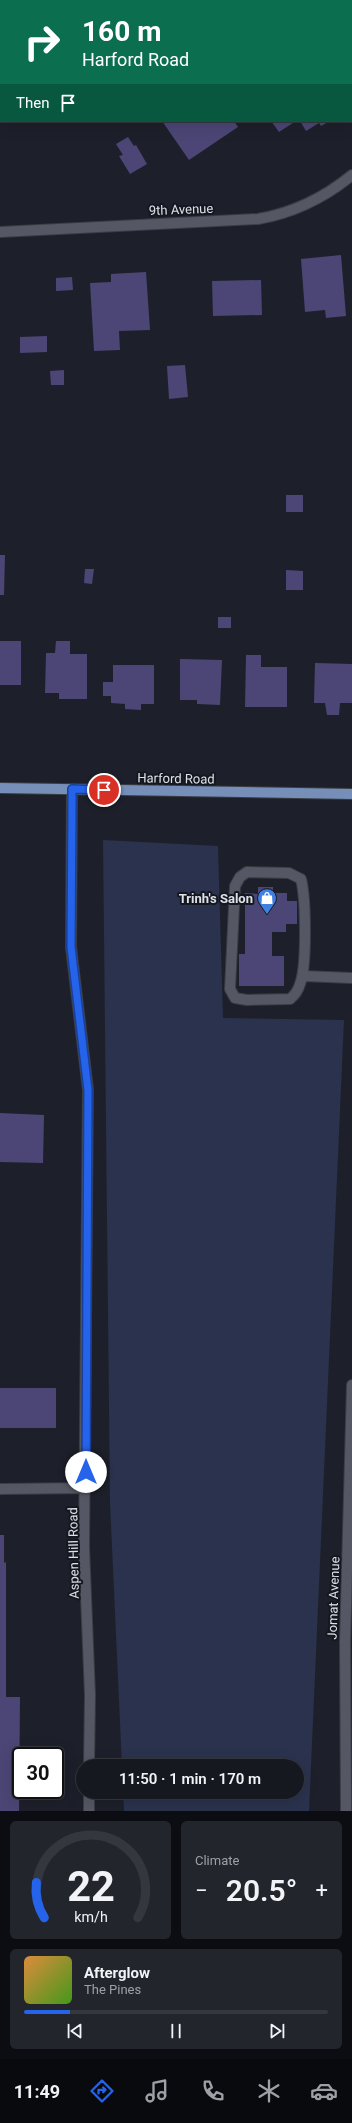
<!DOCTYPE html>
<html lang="en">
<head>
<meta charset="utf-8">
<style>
  :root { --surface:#161820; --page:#23252d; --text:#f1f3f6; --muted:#9ea0a5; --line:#35373e; --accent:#2563eb }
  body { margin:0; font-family:Roboto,sans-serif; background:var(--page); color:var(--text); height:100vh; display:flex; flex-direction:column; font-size:15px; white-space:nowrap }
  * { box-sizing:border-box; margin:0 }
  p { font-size:13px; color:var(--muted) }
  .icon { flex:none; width:22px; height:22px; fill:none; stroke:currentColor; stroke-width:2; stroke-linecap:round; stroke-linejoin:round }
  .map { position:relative; height:1811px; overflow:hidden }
  .sheet { display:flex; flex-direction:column; gap:10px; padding:10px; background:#0c0d12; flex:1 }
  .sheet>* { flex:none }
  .hud { position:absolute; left:0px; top:0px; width:352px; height:122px; box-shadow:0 4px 16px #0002,0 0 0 1px var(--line); background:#0b6e4f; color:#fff; overflow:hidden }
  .speed { position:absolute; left:12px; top:1747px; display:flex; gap:8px; font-size:20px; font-weight:700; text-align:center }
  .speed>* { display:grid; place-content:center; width:52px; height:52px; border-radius:50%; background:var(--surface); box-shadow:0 4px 16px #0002,0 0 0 1px var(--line); line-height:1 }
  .speed .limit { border:2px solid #111; border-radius:6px; background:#fff; color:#111 }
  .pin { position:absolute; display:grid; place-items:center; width:34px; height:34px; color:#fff; margin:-17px; border:2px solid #fff; border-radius:50%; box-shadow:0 1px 4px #0007 }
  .me { position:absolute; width:44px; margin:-22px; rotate:0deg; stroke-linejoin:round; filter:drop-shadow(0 0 3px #0008) }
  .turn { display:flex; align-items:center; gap:14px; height:84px; padding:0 16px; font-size:18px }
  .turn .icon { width:52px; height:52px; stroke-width:2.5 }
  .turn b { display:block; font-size:28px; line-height:34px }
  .then { display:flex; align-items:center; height:38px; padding:0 16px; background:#0003; gap:8px; font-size:15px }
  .big { font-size:30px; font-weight:600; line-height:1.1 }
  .sheet .card { flex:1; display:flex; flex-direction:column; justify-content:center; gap:6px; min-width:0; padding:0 14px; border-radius:6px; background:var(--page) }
  .sheet .dial { align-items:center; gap:0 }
  .dial svg { height:104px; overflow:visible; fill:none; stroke:var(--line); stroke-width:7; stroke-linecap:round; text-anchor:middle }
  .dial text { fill:var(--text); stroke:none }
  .song { display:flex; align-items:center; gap:12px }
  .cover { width:48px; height:48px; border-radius:6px; background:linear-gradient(135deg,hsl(30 70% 55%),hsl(100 70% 35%)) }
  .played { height:4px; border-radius:2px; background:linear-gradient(90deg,var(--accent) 15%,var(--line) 15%) }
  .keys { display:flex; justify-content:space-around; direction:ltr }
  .heat { display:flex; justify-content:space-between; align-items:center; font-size:22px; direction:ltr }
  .sheet .tiles { flex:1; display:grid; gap:10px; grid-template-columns:1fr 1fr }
  .card:last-child { grid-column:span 2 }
  .trip { position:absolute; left:76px; top:1759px; width:228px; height:40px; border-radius:20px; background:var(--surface); box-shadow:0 4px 16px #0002,0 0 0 1px var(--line); font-weight:600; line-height:40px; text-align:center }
  .dock { display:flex; height:64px; justify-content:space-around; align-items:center; background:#090a0d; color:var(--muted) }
  .dock .icon { width:28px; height:28px }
  .dock .selected { color:var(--accent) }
  .dock b { font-size:18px; color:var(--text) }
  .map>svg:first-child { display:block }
  .green { fill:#2a324d }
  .building { fill:#4b4675 }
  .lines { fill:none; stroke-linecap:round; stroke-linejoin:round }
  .minor-casing { stroke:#3a3d45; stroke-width:12 }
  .major-casing { stroke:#3a3d45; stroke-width:12 }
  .minor { stroke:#555864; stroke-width:10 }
  .major { stroke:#758fb8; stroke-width:10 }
  .route-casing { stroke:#184099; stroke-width:10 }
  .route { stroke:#2563eb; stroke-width:7 }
  .labels { text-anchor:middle; stroke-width:4; stroke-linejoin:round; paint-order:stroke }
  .street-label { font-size:13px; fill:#dde0e6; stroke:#141720 }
  .poi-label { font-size:13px; font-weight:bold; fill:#dde0e6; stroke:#141720; text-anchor:end }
</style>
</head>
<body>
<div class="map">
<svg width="352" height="1811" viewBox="0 0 352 1811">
  <rect width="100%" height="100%" fill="#1d202a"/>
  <path class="green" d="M103,840L218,846L223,1018L344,1020L309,1811H124L123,1792H297V1766H122L110,1503Z"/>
  <path class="building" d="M162,121H234L238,127L189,160Z
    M271,121H296L279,132Z
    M300,121H330L321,126L319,123L306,131Z
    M128,137L134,146L136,145L147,164L130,174L119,156L123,155L116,144Z
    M341,255L346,316L326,318L325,310L305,312L301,259Z
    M146,272L150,330L119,331L120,350L94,351L90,283L111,282V274Z
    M72,277L73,290L56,291V278Z
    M261,280L262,315L213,316L212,281Z
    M47,336V352L20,353V337Z
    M185,365L188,397L169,399L167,366Z
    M64,370V385H51L50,371Z
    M286,495H303V512H286Z
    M0,555H5L4,595H0Z
    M85,569H94L92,584L84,583Z
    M286,570L303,571V590H286Z
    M218,617H231V628H218Z
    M0,641H21V685H0Z
    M56,641H70V654H87V699H59V693H45L46,653H55Z
    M246,655H261V667H287V707H245Z
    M180,659L222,660L220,705L197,704V700H180Z
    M315,663L352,664V703H340L339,715H327L325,703H314Z
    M113,665H154V704H141V710L125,709V704L111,703V696H103V682H113Z
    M258,887H273V893H287V901H297V924H286V932H272V956H284V986H239V954H245V893L258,894Z
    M0,1113L44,1115L43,1163L0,1162Z
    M0,1388H56V1428H0Z
    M0,1535H4V1563L6,1562V1697H20L19,1811H0Z"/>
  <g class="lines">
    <defs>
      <path id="minor" d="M0,232L258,219C293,213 324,198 352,175
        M72,789L71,947L88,1090L84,1547L90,1695L89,1766
        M247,872L289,873L301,879C306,899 307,966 300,984C298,991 295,995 290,999L247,1000L235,998L230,989L235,886L240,877Z
        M303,976L352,978
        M0,1489L85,1488
        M89,1811V1792
        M346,1811L345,1642L352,1385"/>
      <path id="major" d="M0,788L352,794"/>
    </defs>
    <use href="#minor" class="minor-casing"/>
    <use href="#major" class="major-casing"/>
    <use href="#minor" class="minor"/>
    <use href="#major" class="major"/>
  </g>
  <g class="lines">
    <defs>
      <path id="route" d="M86,1472L88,1090L71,947L72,802V789L104,790"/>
    </defs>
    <use href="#route" class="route-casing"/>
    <use href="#route" class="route"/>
  </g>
  <defs>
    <symbol id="shop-pin" viewBox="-11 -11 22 30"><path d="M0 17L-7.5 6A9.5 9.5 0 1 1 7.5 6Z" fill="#3f7fe0" stroke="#141720"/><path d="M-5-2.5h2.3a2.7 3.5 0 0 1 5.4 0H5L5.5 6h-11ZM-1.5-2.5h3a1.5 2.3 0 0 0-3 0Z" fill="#fff"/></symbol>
  </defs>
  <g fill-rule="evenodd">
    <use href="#shop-pin" x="256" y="887" width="22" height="30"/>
  </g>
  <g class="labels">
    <g class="street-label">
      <text transform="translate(181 209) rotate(-2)" y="5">9th Avenue</text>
      <text transform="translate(176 778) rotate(1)" y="5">Harford Road</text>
      <text transform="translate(73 1553) rotate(-91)" y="5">Aspen Hill Road</text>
      <text transform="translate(333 1598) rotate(-88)" y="5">Jomat Avenue</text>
    </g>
    <g class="poi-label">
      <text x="253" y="903">Trinh's Salon</text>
    </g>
  </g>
</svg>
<div class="speed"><div class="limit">30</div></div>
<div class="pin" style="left:104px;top:790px;background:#d93025"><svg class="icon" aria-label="arrive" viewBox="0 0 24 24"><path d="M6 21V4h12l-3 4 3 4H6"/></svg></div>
<svg class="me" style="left:86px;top:1472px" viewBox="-20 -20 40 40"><circle r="19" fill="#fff"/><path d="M0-13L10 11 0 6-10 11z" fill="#2563eb"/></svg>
<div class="trip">11:50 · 1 min · 170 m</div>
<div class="hud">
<div class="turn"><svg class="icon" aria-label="right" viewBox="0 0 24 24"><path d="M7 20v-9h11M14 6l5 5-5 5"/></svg><div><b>160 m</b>Harford Road</div></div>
<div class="then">Then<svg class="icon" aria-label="arrive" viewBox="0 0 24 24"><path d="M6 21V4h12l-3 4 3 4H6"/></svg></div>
</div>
</div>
<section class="sheet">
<div class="tiles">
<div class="card dial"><svg viewBox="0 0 100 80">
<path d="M14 69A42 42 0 1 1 86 69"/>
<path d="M14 69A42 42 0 0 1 8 42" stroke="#2563eb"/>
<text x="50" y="56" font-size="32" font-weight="700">22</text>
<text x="50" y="72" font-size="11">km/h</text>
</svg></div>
<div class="card"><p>Climate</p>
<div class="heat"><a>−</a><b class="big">20.5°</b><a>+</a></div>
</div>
<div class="card">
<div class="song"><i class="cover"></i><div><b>Afterglow</b><p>The Pines</p></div></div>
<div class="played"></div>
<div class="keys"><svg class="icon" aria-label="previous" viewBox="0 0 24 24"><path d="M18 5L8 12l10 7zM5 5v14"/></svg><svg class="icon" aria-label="pause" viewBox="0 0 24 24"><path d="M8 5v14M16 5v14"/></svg><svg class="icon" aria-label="next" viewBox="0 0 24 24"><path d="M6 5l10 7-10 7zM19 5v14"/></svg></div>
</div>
</div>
</section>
<nav class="dock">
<b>11:49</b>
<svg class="icon selected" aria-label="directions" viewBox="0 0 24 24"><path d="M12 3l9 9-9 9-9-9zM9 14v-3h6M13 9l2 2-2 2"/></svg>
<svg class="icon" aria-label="music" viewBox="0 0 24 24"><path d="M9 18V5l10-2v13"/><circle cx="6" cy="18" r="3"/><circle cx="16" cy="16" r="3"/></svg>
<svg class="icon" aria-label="phone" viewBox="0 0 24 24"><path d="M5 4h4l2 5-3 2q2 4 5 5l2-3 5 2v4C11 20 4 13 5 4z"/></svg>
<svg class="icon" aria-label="climate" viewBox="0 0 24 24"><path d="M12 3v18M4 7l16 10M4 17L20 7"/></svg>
<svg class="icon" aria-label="car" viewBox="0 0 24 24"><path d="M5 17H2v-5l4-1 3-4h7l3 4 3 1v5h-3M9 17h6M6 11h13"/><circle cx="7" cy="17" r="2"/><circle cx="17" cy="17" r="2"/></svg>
</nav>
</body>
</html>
